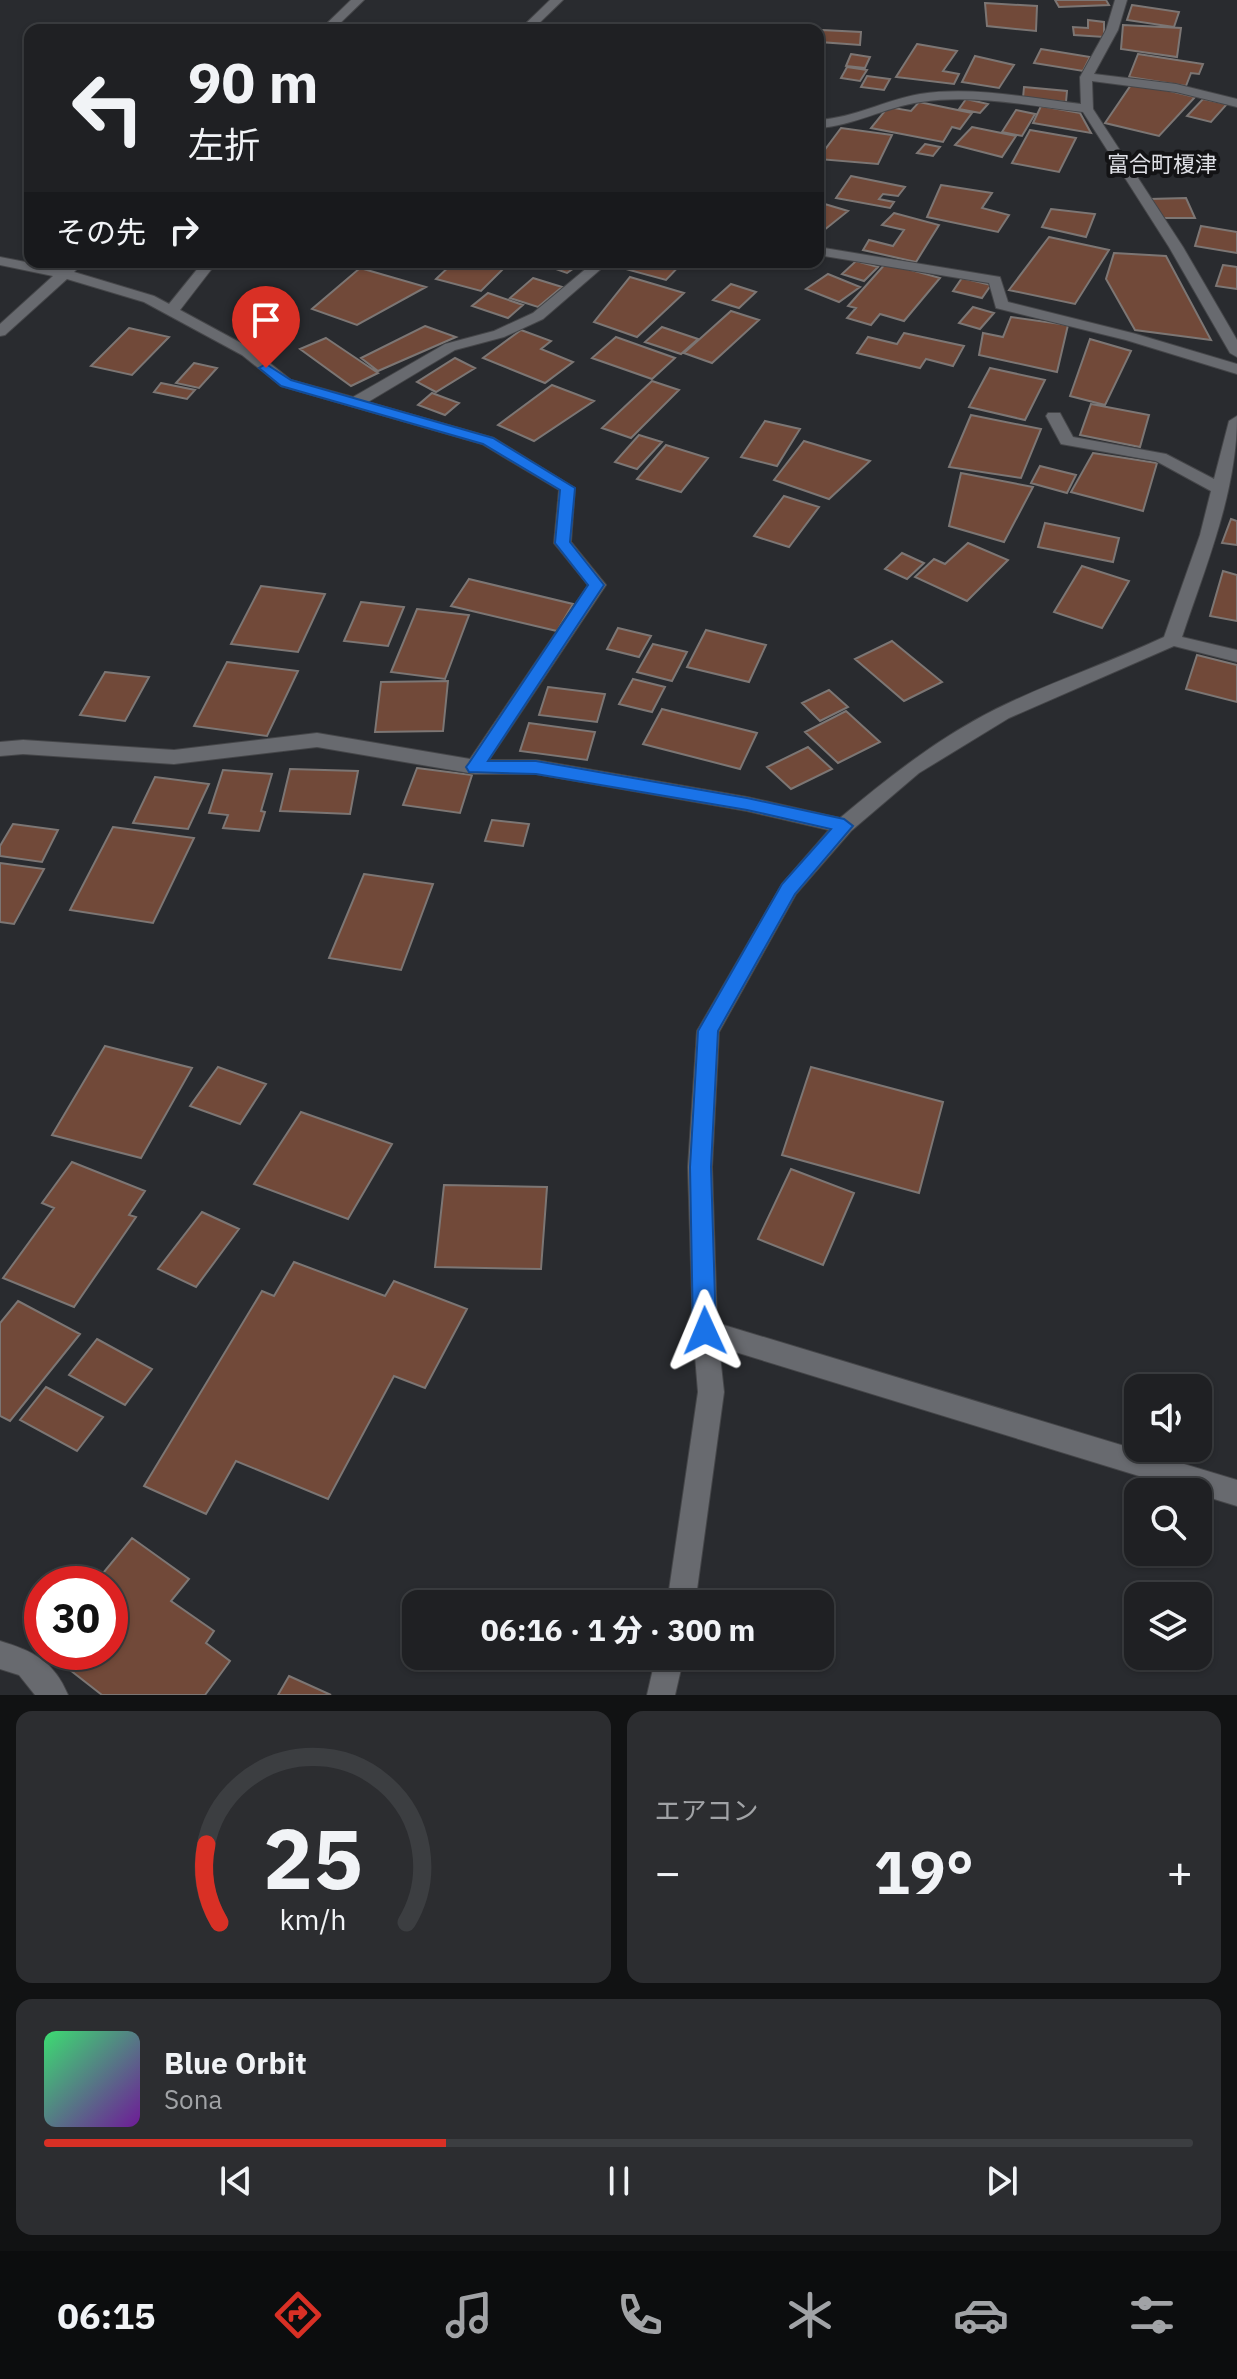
<!DOCTYPE html>
<html lang="ja">
<head>
<meta charset="utf-8">
<style>
  :root { --surface:#1f2023; --page:#2c2d30; --text:#f1f3f6; --muted:#a1a3a6; --line:#3c3e41; --accent:#d93025 }
  body { margin:0; font-family:"IBM Plex Sans","Noto Sans JP",sans-serif; background:var(--page); color:var(--text); height:100vh; display:flex; flex-direction:column; font-size:30px; white-space:nowrap }
  * { box-sizing:border-box; margin:0 }
  p { font-size:26px; color:var(--muted) }
  .icon { flex:none; width:44px; height:44px; fill:none; stroke:currentColor; stroke-width:2; stroke-linecap:round; stroke-linejoin:round }
  .map { position:relative; height:1695px; overflow:hidden }
  .sheet { display:flex; flex-direction:column; gap:16px; padding:16px; background:#111213; flex:1 }
  .sheet>* { flex:none }
  .top-card { position:absolute; left:24px; top:24px; width:800px; height:244px; border-radius:16px; box-shadow:0 2px 6px #0004,0 0 0 2px var(--line); background:#1f2023; color:var(--text); overflow:hidden }
  .buttons { position:absolute; left:1124px; top:1374px; display:grid; gap:16px }
  .buttons a { display:grid; place-items:center; width:88px; height:88px; border-radius:16px; background:var(--surface); box-shadow:0 2px 6px #0004,0 0 0 2px var(--line); font-size:40px }
  .speed { position:absolute; left:24px; top:1566px; display:flex; gap:16px; font-size:40px; font-weight:700; text-align:center }
  .speed>* { display:grid; place-content:center; width:104px; height:104px; border-radius:50%; background:var(--surface); box-shadow:0 2px 6px #0004,0 0 0 2px var(--line); line-height:1 }
  .speed .limit { border:12px solid #d22; background:#fff; color:#111 }
  .pin { position:absolute; display:grid; place-items:center; width:68px; height:68px; color:#fff; margin:-82px -34px; border-radius:50% 50% 50% 0; rotate:-45deg; box-shadow:0 0 8px #0007 }
  .pin .icon { rotate:45deg }
  .me { position:absolute; width:88px; margin:-44px; rotate:359deg; stroke-linejoin:round; filter:drop-shadow(0 0 6px #0008) }
  .turn { display:flex; align-items:center; gap:28px; height:168px; padding:0 32px; font-size:36px }
  .turn .icon { width:104px; height:104px; stroke-width:2.5 }
  .turn b { display:block; font-size:56px; line-height:68px }
  .then { display:flex; align-items:center; height:76px; padding:0 32px; background:#0003; gap:16px; font-size:30px }
  .big { font-size:60px; font-weight:800; line-height:1.1 }
  .sheet .card { flex:1; display:flex; flex-direction:column; justify-content:center; gap:12px; min-width:0; padding:0 28px; border-radius:16px; background:var(--page) }
  .sheet .dial { align-items:center; gap:0 }
  .dial svg { height:208px; overflow:visible; fill:none; stroke:var(--line); stroke-width:7; stroke-linecap:round; text-anchor:middle }
  .dial text { fill:var(--text); stroke:none }
  .song { display:flex; align-items:center; gap:24px }
  .cover { width:96px; height:96px; border-radius:12px; background:linear-gradient(135deg,hsl(140 70% 55%),hsl(280 70% 35%)) }
  .played { height:8px; border-radius:4px; background:linear-gradient(90deg,var(--accent) 35%,var(--line) 35%) }
  .keys { display:flex; justify-content:space-around; direction:ltr }
  .heat { display:flex; justify-content:space-between; align-items:center; font-size:44px; direction:ltr }
  .sheet .tiles { flex:1; display:grid; gap:16px; grid-template-columns:1fr 1fr }
  .card:last-child { grid-column:span 2 }
  .trip { position:absolute; left:402px; top:1590px; width:432px; height:80px; border-radius:16px; background:var(--surface); box-shadow:0 2px 6px #0004,0 0 0 2px var(--line); font-weight:800; line-height:80px; text-align:center }
  .tabs { display:flex; height:128px; justify-content:space-around; align-items:center; background:#0c0d0e; color:var(--muted) }
  .tabs .icon { width:56px; height:56px }
  .tabs .selected { color:var(--accent) }
  .tabs b { font-size:36px; color:var(--text) }
  .map>svg:first-child { display:block }
  .building { fill:#714939; stroke:#7c7674; stroke-width:2 }
  .lines { fill:none; stroke-linecap:round; stroke-linejoin:round }
  .minor-casing { stroke:#454649; stroke-width:2 }
  .minor { fill:#686a6f; fill-rule:evenodd }
  .route { fill:#1a73e8; stroke:#114b97; stroke-width:2 }
  .labels { text-anchor:middle; stroke-width:8; stroke-linejoin:round; paint-order:stroke }
  .far-quarter-label { font-size:22px; fill:#dfe0e6; stroke:#131315 }
</style>
</head>
<body>
<div class="map">
<svg width="1237" height="1695" viewBox="0 0 1237 1695">
  <rect width="100%" height="100%" fill="#292b2f"/>
  <path class="building" d="M1055,0H1106L1109,5L1059,7Z
    M985,3L1037,6L1036,31L987,26Z
    M1132,5L1179,12L1174,27L1127,20Z
    M1088,20L1104,22V37L1074,35L1073,27L1088,28Z
    M1123,25L1181,28L1177,57L1121,49Z
    M822,30L861,32L860,45L820,42Z
    M917,44L957,51L943,71L959,74L954,84L896,77Z
    M1041,49L1090,57L1083,71L1034,63Z
    M851,54L870,57L865,68L846,66Z
    M1138,54L1203,64L1199,74L1191,73L1186,86L1129,77Z
    M975,56L1014,65L999,88L962,82Z
    M847,67L867,70L860,81L841,78Z
    M867,76L890,79L884,90L861,87Z
    M1133,82L1195,97L1159,136L1105,123Z
    M1024,87L1067,91L1066,102L1023,98Z
    M966,99L988,104L980,113L959,109Z
    M1203,99L1227,104L1211,122L1187,116Z
    M919,102L972,113L960,129L952,127L943,142L871,128L888,107L911,111Z
    M1041,106L1080,113L1091,133L1033,123Z
    M1016,110L1035,114L1022,136L1002,132Z
    M972,127L1016,136L1002,157L955,145Z
    M841,128L892,135L878,164L818,159Z
    M1030,130L1076,138L1059,172L1012,163Z
    M925,144L940,147L933,156L917,153Z
    M851,176L905,187L898,196L883,194L879,199L894,202L890,208L836,198Z
    M941,185L992,193L982,208L1009,215L998,232L927,217Z
    M1186,198L1195,218H1158L1150,199Z
    M818,202L848,211L818,235Z
    M1051,209L1095,214L1086,237L1042,227Z
    M894,213L939,225L916,262L863,250L869,240L893,246L904,230L882,225Z
    M1201,226L1237,232V253L1195,246Z
    M1049,237L1109,250L1075,304L1009,290Z
    M1114,253L1166,256L1211,340L1135,330L1106,279Z
    M856,261L878,267L864,281L842,274Z
    M454,262H510L481,291L436,279Z
    M536,262H583L567,273Z
    M627,262H683L666,280L622,268Z
    M725,262H771L766,269Z
    M886,263L940,278L904,321L880,314L871,325L847,318L856,308L848,306Z
    M1223,265L1237,267V289L1216,286Z
    M360,268L426,287L357,325L312,309Z
    M828,274L860,287L839,302L806,289Z
    M630,277L684,293L637,337L594,322Z
    M533,278L562,287L538,307L510,298Z
    M962,278L991,285L982,298L953,291Z
    M731,284L756,292L739,308L713,300Z
    M488,293L523,305L508,318L472,306Z
    M973,307L994,313L980,329L959,323Z
    M731,311L759,320L712,363L684,353Z
    M1011,317L1068,325L1057,372L979,355L983,333L1003,337Z
    M425,326L456,337L378,371L361,358Z
    M662,327L698,339L681,354L645,342Z
    M129,328L169,337L132,375L91,366Z
    M521,330L551,341L541,349L573,362L545,383L483,358Z
    M904,333L964,346L953,366L926,359L920,368L857,353L868,337L897,344Z
    M616,337L675,358L652,379L592,358Z
    M326,338L378,373L351,386L300,349Z
    M1090,339L1131,351L1105,405L1070,396Z
    M455,358L475,368L436,392L417,382Z
    M194,363L217,368L199,388L176,383Z
    M990,368L1045,380L1025,420L969,407Z
    M652,381L679,390L631,438L602,428Z
    M161,383L195,390L187,399L154,392Z
    M552,385L594,401L534,441L498,425Z
    M432,393L459,403L445,415L418,405Z
    M1091,404L1149,415L1140,447L1080,435Z
    M971,415L1041,429L1021,478L949,467Z
    M765,421L800,429L777,466L741,457Z
    M639,435L662,442L637,469L615,462Z
    M804,441L870,461L829,499L774,480Z
    M666,445L708,458L681,492L637,479Z
    M1093,453L1157,463L1143,511L1071,492Z
    M1040,466L1076,475L1067,493L1031,483Z
    M961,473L1033,487L1004,542L949,526Z
    M784,496L819,507L789,547L754,536Z
    M1231,519L1237,521V545L1222,543Z
    M1045,523L1119,538L1113,562L1038,547Z
    M968,543L1008,560L967,601L915,577L934,559L945,564Z
    M902,553L924,563L907,579L885,569Z
    M1082,566L1129,581L1102,628L1054,612Z
    M1223,571L1237,575V621L1210,616Z
    M469,579L573,604L557,631L451,606Z
    M261,586L325,594L298,652L231,644Z
    M361,602L404,607L388,646L344,641Z
    M417,609L469,615L445,679L391,672Z
    M618,628L651,636L639,657L607,649Z
    M706,630L766,645L749,682L687,667Z
    M892,641L942,682L904,701L855,659Z
    M653,644L687,652L672,681L637,672Z
    M1197,655L1237,665V702L1186,689Z
    M227,662L298,671L267,736L194,726Z
    M105,672L149,677L125,721L80,715Z
    M633,679L665,687L652,712L619,704Z
    M448,681L443,731L375,732L381,682Z
    M548,687L605,694L597,722L539,715Z
    M829,690L848,707L820,721L802,703Z
    M662,709L757,733L740,769L643,744Z
    M846,711L880,742L838,763L805,732Z
    M529,723L595,732L587,760L520,751Z
    M808,747L832,769L791,789L767,767Z
    M417,768L472,775L460,813L403,805Z
    M290,769L358,771L350,814L280,811Z
    M223,770L272,774L261,811L265,812L259,831L223,828L228,815L209,813Z
    M155,777L209,784L188,829L133,823Z
    M492,820L529,824L523,846L485,841Z
    M13,824L58,830L42,862L0,856V846Z
    M113,827L194,838L153,923L70,910Z
    M0,863L44,869L14,924L0,922Z
    M364,874L433,884L401,970L329,958Z
    M105,1046L192,1068L141,1158L52,1135Z
    M218,1067L266,1084L240,1124L190,1106Z
    M811,1067L943,1102L919,1193L782,1155Z
    M301,1112L392,1144L348,1219L254,1184Z
    M72,1162L145,1191L129,1215L136,1217L74,1307L3,1278L54,1208L42,1203Z
    M791,1169L854,1193L823,1265L758,1239Z
    M444,1185L547,1187L541,1269L435,1267Z
    M202,1212L239,1229L196,1287L158,1269Z
    M294,1262L385,1296L394,1281L467,1309L425,1388L394,1376L328,1499L236,1461L206,1514L144,1486L262,1291L274,1296Z
    M18,1301L80,1334L10,1421L0,1416V1323Z
    M97,1339L152,1369L125,1405L69,1375Z
    M46,1387L103,1417L77,1451L20,1420Z
    M132,1538L189,1579L171,1601L214,1631L206,1643L230,1661L205,1695H102L47,1652H110V1584H94Z
    M289,1676L331,1695H278Z"/>
  <g class="lines">
    <defs>
      <path id="minor" d="M351,0H364L333,30H320Z
        M550,0H563L532,30H519Z
        M1115,0H1127L1118,30L1094,74L1176,84L1237,99V107L1176,92L1092,81L1093,109L1183,247L1237,340V357L1230,353L1169,247L1083,112C1030,106 975,94 921,102C885,107 854,126 818,128V120C854,118 885,100 920,94C973,86 1028,98 1081,104L1080,77L1106,30Z
        M818,247L1000,277L1008,302L1136,334L1237,364V374L1126,340L996,308L989,283L818,255Z
        M0,257L61,269L69,262H84L74,272L154,296L169,304L203,262H217L180,310L252,349L291,380L353,397L445,344L494,331L533,313L594,262H609L543,319L504,337L455,350L368,402L494,438L575,488L571,542L606,585L489,760H536L747,797L840,818C889,777 938,738 996,709C1050,682 1109,663 1164,637L1200,535L1211,491L1156,461L1061,444L1046,416L1048,413H1060L1073,437L1166,454L1214,479L1229,421L1237,416C1237,492 1206,565 1182,637L1237,650V662L1174,646L1009,718L919,773L851,831L796,894L719,1032L712,1167L717,1323L1237,1480V1506L719,1347L724,1392L695,1604H667L698,1392L693,1331L688,1167L697,1031L782,884L829,830L747,811L536,774H475L317,747L174,764L23,754L0,756V742L23,740L174,750L317,733L470,759L588,585L554,543L559,490L482,444L281,386L242,355L144,302L67,279L5,335L0,336V324L53,276L0,265Z
        M0,1641C33,1651 54,1661 68,1695H35L19,1675L0,1669Z
        M656,1656H684L675,1695H647Z"/>
    </defs>
    <use href="#minor" class="minor-casing"/>
    <use href="#minor" class="minor"/>
  </g>
  <path class="route" d="M266,364L291,380L493,438L575,488L570,542L604,585L488,761H536L747,798L844,819L853,826L795,894L718,1031L711,1167L716,1331L713,1338L705,1341L697,1338L693,1331L690,1167L698,1031L782,884L831,829L747,810L536,774L469,772L466,767L469,763L588,585L555,543L560,490L483,444L281,386L259,368Z"/>
  <g class="labels">
    <g class="far-quarter-label">
      <text x="1162" y="172">富合町榎津</text>
    </g>
  </g>
</svg>
<div class="buttons">
<a><svg class="icon" aria-label="sound" viewBox="0 0 24 24"><path d="M4 9h4l5-4v14l-5-4H4zM17 9q2 3 0 6"/></svg></a>
<a><svg class="icon" aria-label="search" viewBox="0 0 24 24"><circle cx="10" cy="10" r="6"/><path d="M15 15l6 6"/></svg></a>
<a><svg class="icon" aria-label="layers" viewBox="0 0 24 24"><path d="M12 4l9 5-9 5-9-5zM3 14l9 5 9-5"/></svg></a>
</div>
<div class="speed"><div class="limit">30</div></div>
<div class="pin" style="left:266px;top:368px;background:#d93025"><svg class="icon" aria-label="arrive" viewBox="0 0 24 24"><path d="M6 21V4h12l-3 4 3 4H6"/></svg></div>
<svg class="me" style="left:705px;top:1331px" viewBox="-20 -20 40 40"><path d="M0-17L14 15 0 8-14 15z" fill="#1a73e8" stroke="#fff" stroke-width="4"/></svg>
<div class="trip">06:16 · 1 分 · 300 m</div>
<div class="top-card">
<div class="turn"><svg class="icon" aria-label="left" viewBox="0 0 24 24"><path d="M17 20v-9H6M10 6l-5 5 5 5"/></svg><div><b>90 m</b>左折</div></div>
<div class="then">その先<svg class="icon" aria-label="right" viewBox="0 0 24 24"><path d="M7 20v-9h11M14 6l5 5-5 5"/></svg></div>
</div>
</div>
<section class="sheet">
<div class="tiles">
<div class="card dial"><svg viewBox="0 0 100 80">
<path d="M14 69A42 42 0 1 1 86 69"/>
<path d="M14 69A42 42 0 0 1 9 39" stroke="#d93025"/>
<text x="50" y="56" font-size="32" font-weight="700">25</text>
<text x="50" y="72" font-size="11">km/h</text>
</svg></div>
<div class="card"><p>エアコン</p>
<div class="heat"><a>−</a><b class="big">19°</b><a>+</a></div>
</div>
<div class="card">
<div class="song"><i class="cover"></i><div><b>Blue Orbit</b><p>Sona</p></div></div>
<div class="played"></div>
<div class="keys"><svg class="icon" aria-label="previous" viewBox="0 0 24 24"><path d="M18 5L8 12l10 7zM5 5v14"/></svg><svg class="icon" aria-label="pause" viewBox="0 0 24 24"><path d="M8 5v14M16 5v14"/></svg><svg class="icon" aria-label="next" viewBox="0 0 24 24"><path d="M6 5l10 7-10 7zM19 5v14"/></svg></div>
</div>
</div>
</section>
<nav class="tabs">
<b>06:15</b>
<svg class="icon selected" aria-label="directions" viewBox="0 0 24 24"><path d="M12 3l9 9-9 9-9-9zM9 14v-3h6M13 9l2 2-2 2"/></svg>
<svg class="icon" aria-label="music" viewBox="0 0 24 24"><path d="M9 18V5l10-2v13"/><circle cx="6" cy="18" r="3"/><circle cx="16" cy="16" r="3"/></svg>
<svg class="icon" aria-label="phone" viewBox="0 0 24 24"><path d="M5 4h4l2 5-3 2q2 4 5 5l2-3 5 2v4C11 20 4 13 5 4z"/></svg>
<svg class="icon" aria-label="climate" viewBox="0 0 24 24"><path d="M12 3v18M4 7l16 10M4 17L20 7"/></svg>
<svg class="icon" aria-label="car" viewBox="0 0 24 24"><path d="M5 17H2v-5l4-1 3-4h7l3 4 3 1v5h-3M9 17h6M6 11h13"/><circle cx="7" cy="17" r="2"/><circle cx="17" cy="17" r="2"/></svg>
<svg class="icon" aria-label="filters" viewBox="0 0 24 24"><path d="M4 7h16M4 17h16"/><circle cx="9" cy="7" r="2"/><circle cx="15" cy="17" r="2"/></svg>
</nav>
</body>
</html>
